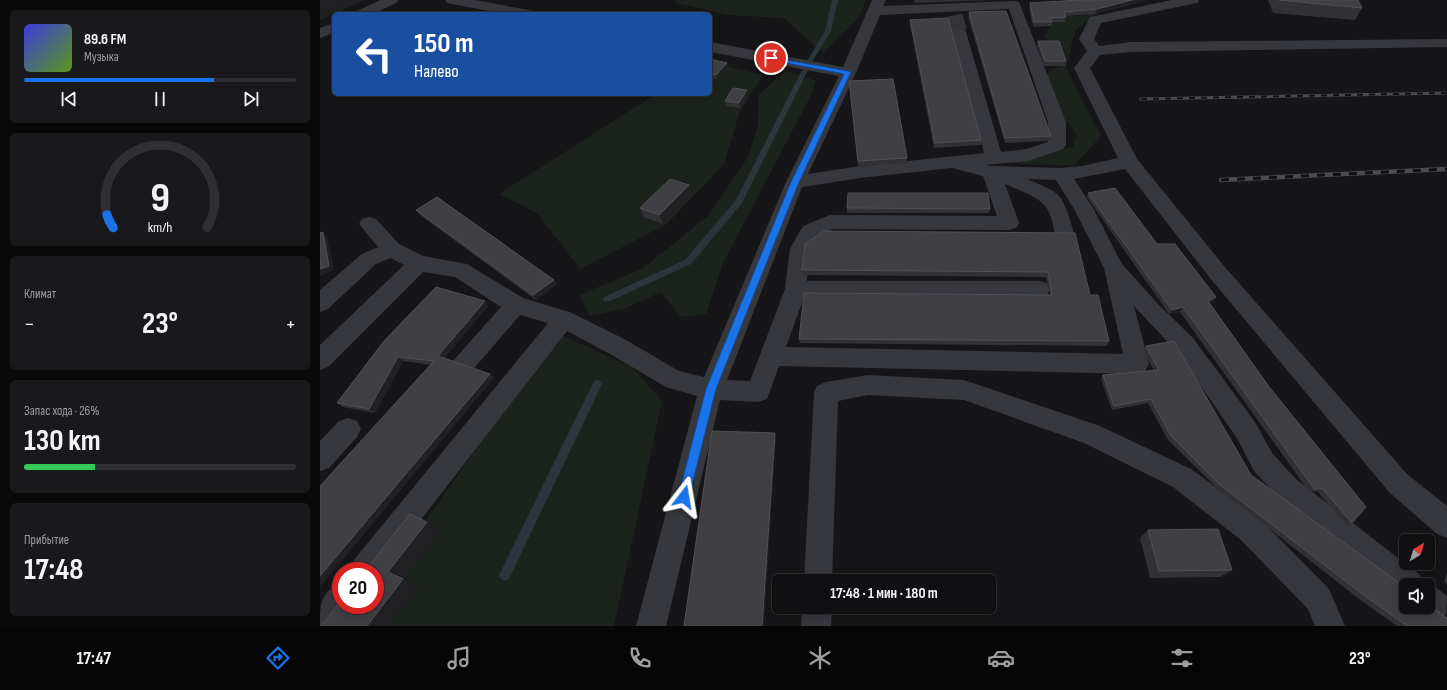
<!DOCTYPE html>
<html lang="ru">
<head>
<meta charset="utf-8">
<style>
  :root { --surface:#101012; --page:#19191b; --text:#f1f3f6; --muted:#9c9d9f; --line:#303032; --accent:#1a73e8 }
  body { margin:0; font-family:"Sofia Sans Condensed",sans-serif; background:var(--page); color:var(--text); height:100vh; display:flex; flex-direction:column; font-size:15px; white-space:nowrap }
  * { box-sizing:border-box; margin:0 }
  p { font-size:13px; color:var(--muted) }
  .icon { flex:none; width:22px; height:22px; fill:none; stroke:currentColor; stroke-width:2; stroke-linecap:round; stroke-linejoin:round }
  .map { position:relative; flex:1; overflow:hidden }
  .details { display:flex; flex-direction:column; gap:10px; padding:10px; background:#09090a; width:320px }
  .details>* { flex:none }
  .hud { position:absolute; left:12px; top:12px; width:380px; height:84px; border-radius:6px; box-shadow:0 2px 10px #0003,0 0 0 1px var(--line); background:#1a4fa0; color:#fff; overflow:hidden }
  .needle { width:26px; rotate:38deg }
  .buttons { position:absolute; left:1079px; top:534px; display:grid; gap:8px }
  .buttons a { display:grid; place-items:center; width:36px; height:36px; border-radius:6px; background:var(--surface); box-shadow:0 2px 10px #0003,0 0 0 1px var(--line); font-size:20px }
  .speed { position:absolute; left:12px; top:562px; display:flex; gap:8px; font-size:20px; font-weight:700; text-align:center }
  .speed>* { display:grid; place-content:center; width:52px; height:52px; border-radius:50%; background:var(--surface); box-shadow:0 2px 10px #0003,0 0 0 1px var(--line); line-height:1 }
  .speed .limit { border:6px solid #d22; background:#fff; color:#111 }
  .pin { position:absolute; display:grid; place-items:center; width:34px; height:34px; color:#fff; margin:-17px; border:2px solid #fff; border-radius:50%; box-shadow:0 1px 4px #0007 }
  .me { position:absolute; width:44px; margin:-22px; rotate:14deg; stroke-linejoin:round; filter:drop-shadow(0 0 3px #0008) }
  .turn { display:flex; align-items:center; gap:14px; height:84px; padding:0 16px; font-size:18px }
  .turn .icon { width:52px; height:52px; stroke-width:2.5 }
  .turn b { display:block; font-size:28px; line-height:34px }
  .big { font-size:30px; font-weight:700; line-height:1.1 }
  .details .tile { flex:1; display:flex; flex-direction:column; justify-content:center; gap:6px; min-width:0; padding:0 14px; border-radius:6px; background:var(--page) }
  .details .dial { align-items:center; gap:0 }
  .dial svg { height:104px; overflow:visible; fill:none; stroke:var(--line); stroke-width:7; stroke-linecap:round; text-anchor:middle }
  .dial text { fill:var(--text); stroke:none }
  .song { display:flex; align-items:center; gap:12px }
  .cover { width:48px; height:48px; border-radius:6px; background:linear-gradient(135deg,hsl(240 70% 55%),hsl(90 70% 35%)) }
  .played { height:4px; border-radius:2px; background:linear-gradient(90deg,var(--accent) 70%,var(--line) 70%) }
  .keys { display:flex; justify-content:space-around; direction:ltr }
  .heat { display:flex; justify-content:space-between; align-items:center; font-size:22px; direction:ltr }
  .charge { height:6px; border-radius:3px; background:linear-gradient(90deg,#34c759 26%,var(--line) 0) }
  .trip { position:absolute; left:452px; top:574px; width:224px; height:40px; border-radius:6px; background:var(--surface); box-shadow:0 2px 10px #0003,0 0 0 1px var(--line); font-weight:700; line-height:40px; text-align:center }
  .dock { display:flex; height:64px; justify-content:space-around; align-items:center; background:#060607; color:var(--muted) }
  .dock .icon { width:28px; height:28px }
  .dock .selected { color:var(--accent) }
  .dock b { font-size:18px; color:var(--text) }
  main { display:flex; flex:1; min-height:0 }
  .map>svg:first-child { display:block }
  .green { fill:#1c231d }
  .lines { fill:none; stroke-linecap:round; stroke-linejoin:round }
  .stream { fill:#2c353c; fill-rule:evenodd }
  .minor-tunnel { stroke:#333438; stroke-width:16; stroke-dasharray:16 8; stroke-linecap:butt }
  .minor { fill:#37383d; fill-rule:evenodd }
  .rail-far1-casing { stroke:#4a4c52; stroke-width:3 }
  .rail-casing { stroke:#4a4c52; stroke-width:4.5 }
  .rail-far1 { stroke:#111113; stroke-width:2; stroke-dasharray:6; stroke-linecap:butt }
  .rail { stroke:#111113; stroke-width:3; stroke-dasharray:8; stroke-linecap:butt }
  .wall { fill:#323236 }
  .shaded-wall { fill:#212124 }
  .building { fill:#3f3f44; stroke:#4f5156 }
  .route { fill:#1a73e8; stroke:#114b97 }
</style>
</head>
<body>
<main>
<section class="details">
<div class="tile">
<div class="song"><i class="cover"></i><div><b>89.6 FM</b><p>Музыка</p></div></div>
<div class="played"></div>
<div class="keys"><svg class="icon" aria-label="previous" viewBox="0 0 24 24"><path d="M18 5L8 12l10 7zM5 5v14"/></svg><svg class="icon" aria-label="pause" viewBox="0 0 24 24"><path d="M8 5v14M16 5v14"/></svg><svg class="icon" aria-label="next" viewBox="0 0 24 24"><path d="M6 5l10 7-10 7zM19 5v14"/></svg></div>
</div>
<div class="tile dial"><svg viewBox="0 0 100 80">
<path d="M14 69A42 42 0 1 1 86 69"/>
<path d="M14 69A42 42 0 0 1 9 59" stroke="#1a73e8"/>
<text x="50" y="56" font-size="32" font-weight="700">9</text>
<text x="50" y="72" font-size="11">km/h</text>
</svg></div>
<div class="tile"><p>Климат</p>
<div class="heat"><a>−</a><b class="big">23°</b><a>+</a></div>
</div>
<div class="tile"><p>Запас хода · 26%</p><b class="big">130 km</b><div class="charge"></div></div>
<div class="tile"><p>Прибытие</p><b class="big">17:48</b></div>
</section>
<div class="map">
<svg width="1127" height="626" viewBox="0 0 1127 626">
  <rect width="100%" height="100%" fill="#161618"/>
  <path class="green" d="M357,0H546L538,19L503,53L464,18L408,15L356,3Z
    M775,14L774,17L755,30L746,68L781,136L754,166L701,164L687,162L753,147L757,135L743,116L727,80L729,70L745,65L738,45L724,38L727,31L731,26L729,22L743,17Z
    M390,62L443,75L420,111L404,164L347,224L260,269L218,214L179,194L336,94H390Z
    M465,72H470L496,81L489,99L403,263L386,314L360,317L341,292L304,309L270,316L259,295L322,269L388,216L428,157L438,125L439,94Z
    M237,333L312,367L342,401L294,626H69L99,586L84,579L104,523Z"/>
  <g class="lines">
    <path class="stream" d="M512,0H518L511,31L492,62H488L487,61L505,31Z
      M485,68L488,70L422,203L371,264L290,301H284L283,299L284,297L365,260L416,200L482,70Z
      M277,380L280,381L282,384L189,579L185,581L181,579L179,575L181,571L274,381Z"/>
    <path class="minor-tunnel" d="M635,15L639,32"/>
    <path class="minor" d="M60,0H78L76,3L53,14H35L37,11Z
      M125,0H155L208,10L213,11L215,14H185L132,4L127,3Z
      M552,0H566L563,6L694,1L699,2L746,122V145L743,149L708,161L666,165L671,166L741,168L762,166L798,158L754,68L767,51L759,39L770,17L852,0H879L877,3L872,4L781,23L774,39L779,46L811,42L1127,39V47L811,52L780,55L770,68L817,159L904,266L1087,474L1127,506V538L1117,534L1069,492L890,278L805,169L754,179L773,208L802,264L839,305L873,338L935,422L952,453L976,479L1100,575L1105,585H1086V598L1080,595L958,497L934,471L917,438L857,352L814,306L829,364L825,371L817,374L459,366L447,399L438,402L400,400L346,626H316L377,396L346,387L290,354L247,331L55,579V571H29L33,561L228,323L200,315L132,394L124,397L116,394L112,387L116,380L181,307L135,277L103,272L8,367L0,370V345L84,265L71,258L56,264L8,309L0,312V290L42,254L58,247L39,224L42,219L49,217L56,219L79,244L103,256L147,264L203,298L252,313L306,340L359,371L384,377L466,182L519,76L390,52V42L523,67ZM689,9L728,122V142L706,149L681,152L646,32L644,29L639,28L634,29L632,32L664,153L540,166L488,174L536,73L560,15ZM632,168L663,176L677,216L510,215L483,226L470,249L465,289L430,381L407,380L482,187L540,178ZM707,179L736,180L754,209L784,268L803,354L466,347L484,297H719L727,295L730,289L727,283L719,281H487L490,249L497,236L512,229L689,230L696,228L699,223L685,184C698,190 716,195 725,206C735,216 736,249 738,263L741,269L748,271L755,269C756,267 758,265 758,263C760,252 748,206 740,197C732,188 718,184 707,179Z
      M14,23V33L0,38V28Z
      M548,375L644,380L780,426L871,469L941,520L1009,589L1025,626H995L988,609L921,540L853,487L764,443L644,400L548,395L518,401L512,581H484L494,393L497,386L506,382Z
      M28,418L37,421L41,429L37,437L9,468L0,471V441L19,421Z
      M21,583V605H33L31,608L17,626H0C0,603 0,593 21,583Z
      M1108,584L1118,589L1127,596L1126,615L1116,620L1106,615L1097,607H1108V585H1106Z
      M482,607H512L511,626H481Z"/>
    <defs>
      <path id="rail-far1" d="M821,99L1127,93"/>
      <path id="rail" d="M901,180L1127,169"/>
    </defs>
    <use href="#rail-far1" class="rail-far1-casing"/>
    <use href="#rail" class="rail-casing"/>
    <use href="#rail-far1" class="rail-far1"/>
    <use href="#rail" class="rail"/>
  </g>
  <path class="wall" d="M594,0H672L595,3Z
    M828,0L775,14L745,16V22H732L731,26L713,27L709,8L710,3Z
    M948,0H1038L1042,8L1035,20L953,13Z
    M649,12L731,136L730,141L685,143L648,17Z
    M590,20L661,140V145L614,148L590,24Z
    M718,41L746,61L745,66H724L717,46Z
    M390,59L407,63L408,68L397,79L390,78Z
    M530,86L587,158V163L538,166Z
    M427,90V94L420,108L406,106L405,101Z
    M768,193L837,244L893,302L890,303L1032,523L1027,526L997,491L990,493L860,312L849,314L767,197Z
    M372,195L343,224L324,217L320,208Z
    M527,208L670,209L669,213H527Z
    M96,210L237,284L216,300L100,215Z
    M755,233L770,295L789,341L787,346L480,343L479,339L730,295L726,277L482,275V270Z
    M165,301L168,306L124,358L170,374L174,378L111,365L83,361L55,413L23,407L17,403L64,341Z
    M826,346L931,475L1127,626H1077L1039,599L896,487L848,440L828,403L792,410L781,379L783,375L834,371L823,350Z
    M828,530L912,570L900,577L830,578L820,538Z
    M1127,573V584L1124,582Z"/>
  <path class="shaded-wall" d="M0,0H45L0,20Z
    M812,0H828L775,14L777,9Z
    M407,63L408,68L397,79L396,75Z
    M427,90V94L420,108L419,103Z
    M369,185L372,195L343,224L339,215Z
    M3,232L7,237L14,270L0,276Z
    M234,280L237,284L216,300L213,295Z
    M896,297L893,302L885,305L888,301Z
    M165,301L168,306L122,360L118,356Z
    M863,307L860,312L849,314L852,310Z
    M78,357L83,361L55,413L49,409Z
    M170,374L174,378L0,587V576Z
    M455,433L456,436L444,626H442Z
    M1002,488L997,491L990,493L995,490Z
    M107,522L121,530L84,579L99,586L69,626H47L68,572Z"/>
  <path class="building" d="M759,0H812L777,9L744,12L746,17L730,18L732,22H714L710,3Z
    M959,0H1038L1042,8Z
    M686,11L731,136L685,138L649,12Z
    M628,18L661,140L615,143L590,20Z
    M718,41H739L746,61H725Z
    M390,59L407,63L396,75L390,73Z
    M573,79L587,158L538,161L529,81Z
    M413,88L427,90L419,103L405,101Z
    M350,179L369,185L339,215L320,208Z
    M795,188L837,244H855L896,297L888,301L950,388L1046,507L1032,523L1002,488L995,490L863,307L852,310L768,193Z
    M528,193H668L670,209L527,208Z
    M117,197L234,280L213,295L96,210Z
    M504,231L755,233L770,295H778L789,341L479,339L484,293L732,295L728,272L482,270L485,244Z
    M3,232L9,266L0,269V233Z
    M116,287L165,301L118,356L170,374L0,576V486L114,361L78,357L49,409L17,403L64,341Z
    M854,341L931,475L1086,588V607H1108V604L1127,618V626H1087L1045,596L899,484L851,436L831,399L794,406L783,375L839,370L826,346Z
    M392,431L455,433L442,626H364Z
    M90,514L107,522L68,572L83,579L47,626H1L21,601V605H55V571H45Z
    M898,529L912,570L839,571L828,530Z"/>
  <path class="route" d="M449,57L528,71L531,72L479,182L396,389L369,497L367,501L364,503L360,501L358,497L386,389L471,182L524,74L451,60L448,58Z"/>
</svg>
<div class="buttons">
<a><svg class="needle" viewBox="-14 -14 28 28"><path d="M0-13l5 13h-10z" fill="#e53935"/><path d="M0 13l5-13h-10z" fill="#9c9d9f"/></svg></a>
<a><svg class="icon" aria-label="sound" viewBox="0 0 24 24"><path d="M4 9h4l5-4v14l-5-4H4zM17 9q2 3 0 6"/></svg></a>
</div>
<div class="speed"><div class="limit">20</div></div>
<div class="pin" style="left:451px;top:58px;background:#d93025"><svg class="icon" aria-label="arrive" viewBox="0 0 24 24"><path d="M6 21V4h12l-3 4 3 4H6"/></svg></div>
<svg class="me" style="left:364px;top:497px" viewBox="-20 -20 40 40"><path d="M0-17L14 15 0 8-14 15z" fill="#1a73e8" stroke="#fff" stroke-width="4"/></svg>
<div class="trip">17:48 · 1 мин · 180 m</div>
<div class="hud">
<div class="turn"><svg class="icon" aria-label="left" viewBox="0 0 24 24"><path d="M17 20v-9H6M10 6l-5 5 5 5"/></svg><div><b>150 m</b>Налево</div></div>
</div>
</div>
</main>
<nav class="dock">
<b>17:47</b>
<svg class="icon selected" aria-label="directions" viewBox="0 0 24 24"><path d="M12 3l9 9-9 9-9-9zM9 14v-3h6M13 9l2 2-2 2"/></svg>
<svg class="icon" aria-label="music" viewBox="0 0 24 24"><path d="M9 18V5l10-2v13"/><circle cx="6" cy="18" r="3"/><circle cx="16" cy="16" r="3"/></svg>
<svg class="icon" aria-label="phone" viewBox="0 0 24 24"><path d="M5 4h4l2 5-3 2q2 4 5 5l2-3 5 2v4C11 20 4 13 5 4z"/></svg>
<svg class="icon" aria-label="climate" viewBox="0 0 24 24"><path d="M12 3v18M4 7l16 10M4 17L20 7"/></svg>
<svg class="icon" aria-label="car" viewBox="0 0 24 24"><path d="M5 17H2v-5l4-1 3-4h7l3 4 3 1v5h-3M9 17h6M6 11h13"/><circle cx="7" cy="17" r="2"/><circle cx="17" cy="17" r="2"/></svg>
<svg class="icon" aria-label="filters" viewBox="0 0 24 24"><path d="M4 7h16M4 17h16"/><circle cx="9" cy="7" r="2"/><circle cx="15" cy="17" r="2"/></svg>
<b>23°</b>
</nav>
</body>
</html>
